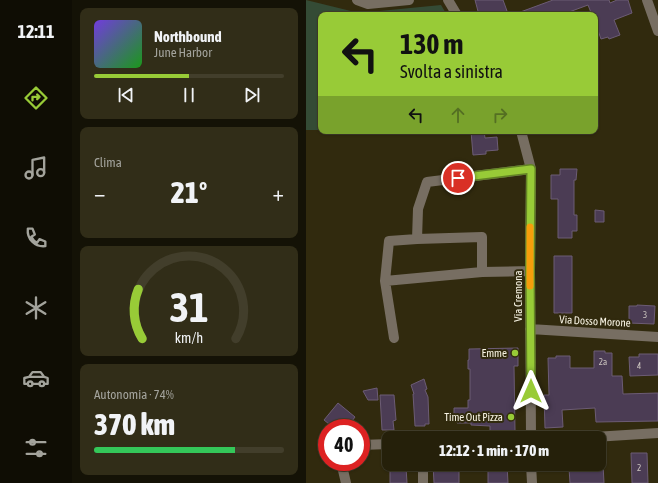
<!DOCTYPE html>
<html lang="it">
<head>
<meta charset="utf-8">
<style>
  :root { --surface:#25200a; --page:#312d18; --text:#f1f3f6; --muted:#a3a39c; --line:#423e2b; --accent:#98cb37 }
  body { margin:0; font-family:"Asap Condensed",sans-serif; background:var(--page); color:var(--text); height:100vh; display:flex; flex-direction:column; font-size:15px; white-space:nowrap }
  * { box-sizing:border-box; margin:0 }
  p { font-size:13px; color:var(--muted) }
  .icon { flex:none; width:22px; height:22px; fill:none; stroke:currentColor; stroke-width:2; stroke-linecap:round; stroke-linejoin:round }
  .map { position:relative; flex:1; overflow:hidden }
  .details { display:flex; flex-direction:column; gap:8px; padding:8px; background:#141206; width:234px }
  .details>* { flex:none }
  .hud { position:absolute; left:12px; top:12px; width:280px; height:122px; border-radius:8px; box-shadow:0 1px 3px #0004,0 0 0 1px var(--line); background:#98cb37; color:#111; overflow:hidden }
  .speed { position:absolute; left:12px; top:419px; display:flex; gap:8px; font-size:20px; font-weight:700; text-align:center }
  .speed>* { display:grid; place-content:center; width:52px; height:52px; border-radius:50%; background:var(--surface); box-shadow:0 1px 3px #0004,0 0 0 1px var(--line); line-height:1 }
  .speed .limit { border:6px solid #d22; background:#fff; color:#111 }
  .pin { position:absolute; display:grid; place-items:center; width:34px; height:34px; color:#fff; margin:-17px; border:2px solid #fff; border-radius:50%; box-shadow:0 1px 4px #0007 }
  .me { position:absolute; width:44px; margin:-22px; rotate:0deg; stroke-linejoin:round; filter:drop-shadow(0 0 3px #0008) }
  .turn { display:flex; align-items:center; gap:14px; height:84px; padding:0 16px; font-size:18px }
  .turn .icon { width:52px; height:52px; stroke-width:2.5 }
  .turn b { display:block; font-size:28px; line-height:34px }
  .lanes { display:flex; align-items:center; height:38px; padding:0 16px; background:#0003; justify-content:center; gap:20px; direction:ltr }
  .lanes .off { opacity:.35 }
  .big { font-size:30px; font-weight:800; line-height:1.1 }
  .details .widget { flex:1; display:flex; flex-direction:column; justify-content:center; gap:6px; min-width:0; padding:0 14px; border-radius:8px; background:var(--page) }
  .details .dial { align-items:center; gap:0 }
  .dial svg { height:104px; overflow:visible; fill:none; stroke:var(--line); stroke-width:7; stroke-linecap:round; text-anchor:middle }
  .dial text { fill:var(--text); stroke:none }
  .song { display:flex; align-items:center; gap:12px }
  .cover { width:48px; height:48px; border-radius:6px; background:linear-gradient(135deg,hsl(260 70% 55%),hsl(120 70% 35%)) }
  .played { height:4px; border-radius:2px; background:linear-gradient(90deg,var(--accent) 50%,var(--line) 50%) }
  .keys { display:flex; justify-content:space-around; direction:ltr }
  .heat { display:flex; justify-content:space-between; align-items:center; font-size:22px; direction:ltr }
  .charge { height:6px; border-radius:3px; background:linear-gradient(90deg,#34c759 74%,var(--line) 0) }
  .trip { position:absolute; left:76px; top:431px; width:224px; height:40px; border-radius:8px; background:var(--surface); box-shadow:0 1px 3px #0004,0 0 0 1px var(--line); font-weight:800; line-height:40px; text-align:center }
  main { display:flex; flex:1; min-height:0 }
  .menu { display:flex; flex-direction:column; width:72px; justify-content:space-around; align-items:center; background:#0f0d04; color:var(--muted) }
  .menu .icon { width:28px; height:28px }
  .menu .active { color:var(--accent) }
  .menu b { font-size:18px; color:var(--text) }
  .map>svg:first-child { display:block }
  .green { fill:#344b35 }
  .building { fill:#4b3c54; stroke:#6c5c75 }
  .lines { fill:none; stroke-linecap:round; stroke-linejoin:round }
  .minor { stroke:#776e62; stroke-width:10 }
  .route-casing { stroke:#638424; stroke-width:10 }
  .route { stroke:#98cb37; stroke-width:7 }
  .slow { stroke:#f59e0b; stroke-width:7 }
  .poi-dot { fill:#98cb37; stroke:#312a0e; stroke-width:1.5 }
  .labels { text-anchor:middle; stroke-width:4; stroke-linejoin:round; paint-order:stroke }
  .number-label { font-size:9px; fill:#cdc6c0 }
  .street-label { font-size:11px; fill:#f8f4e4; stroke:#312a0e }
  .poi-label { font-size:11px; fill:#f8f4e4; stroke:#312a0e; text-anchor:end }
</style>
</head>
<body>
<main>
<nav class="menu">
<b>12:11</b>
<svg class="icon active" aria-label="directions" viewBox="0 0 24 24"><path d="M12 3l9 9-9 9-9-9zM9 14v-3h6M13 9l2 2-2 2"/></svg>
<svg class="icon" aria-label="music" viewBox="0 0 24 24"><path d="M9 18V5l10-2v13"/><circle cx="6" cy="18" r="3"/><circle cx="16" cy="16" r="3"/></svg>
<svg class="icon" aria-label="phone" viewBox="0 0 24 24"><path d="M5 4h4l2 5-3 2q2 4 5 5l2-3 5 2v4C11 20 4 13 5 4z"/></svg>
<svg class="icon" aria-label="climate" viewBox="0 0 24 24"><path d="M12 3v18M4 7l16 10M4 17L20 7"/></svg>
<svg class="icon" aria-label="car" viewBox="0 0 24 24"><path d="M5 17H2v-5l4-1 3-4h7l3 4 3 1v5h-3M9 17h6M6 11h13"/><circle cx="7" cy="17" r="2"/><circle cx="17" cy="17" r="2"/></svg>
<svg class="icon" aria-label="filters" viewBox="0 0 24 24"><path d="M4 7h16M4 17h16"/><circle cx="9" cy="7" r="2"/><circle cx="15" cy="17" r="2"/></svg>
</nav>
<section class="details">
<div class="widget">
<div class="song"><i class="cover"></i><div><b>Northbound</b><p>June Harbor</p></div></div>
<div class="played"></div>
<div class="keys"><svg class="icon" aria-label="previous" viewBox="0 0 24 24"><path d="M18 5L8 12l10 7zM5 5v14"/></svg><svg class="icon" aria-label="pause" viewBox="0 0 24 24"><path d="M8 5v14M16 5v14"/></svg><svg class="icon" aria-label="next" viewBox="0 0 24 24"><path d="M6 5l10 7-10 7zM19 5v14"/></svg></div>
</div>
<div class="widget"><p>Clima</p>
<div class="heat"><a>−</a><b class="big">21°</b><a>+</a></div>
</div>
<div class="widget dial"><svg viewBox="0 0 100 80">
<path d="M14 69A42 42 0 1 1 86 69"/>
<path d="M14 69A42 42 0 0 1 11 31" stroke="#98cb37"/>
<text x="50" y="56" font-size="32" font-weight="700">31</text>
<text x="50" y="72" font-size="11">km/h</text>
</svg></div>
<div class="widget"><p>Autonomia · 74%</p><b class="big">370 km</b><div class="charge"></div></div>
</section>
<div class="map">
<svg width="352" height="483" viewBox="0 0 352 483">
  <rect width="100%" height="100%" fill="#312a0e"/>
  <path class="green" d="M0,0L53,13L135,5L141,15H15V130H0Z"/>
  <path class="building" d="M169,0H197L201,11L189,15H173Z
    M247,0H303L304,3L311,0H322L326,13L308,20L314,35L303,39L302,37L295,39L289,22V15H286L282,5L255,15H210L209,14Z
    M165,131H178L179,138L191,137L192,150L180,151V154L167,155Z
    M254,169H271L270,180H268V215H271V231H266V238H252V199H245V175H254Z
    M289,210L298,211V222H289Z
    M248,256H266V313H248Z
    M331,305L349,306L348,324L323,323V306H331Z
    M212,348V366H208L209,431L184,432V426L165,425V423H151V417H148V408H162V400H164V369H162V360H163V349Z
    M288,351H299V353H306V376H316L317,394L352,393V421L290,422L289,408L256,410L257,427L239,428L238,395H243L242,358H250V356H264V368H288Z
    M333,354H352V375L324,376L323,357H333Z
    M118,379L121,389L119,390L122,397L123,424H119V426H109L107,394H108L105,385Z
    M71,388L72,400H62L57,391Z
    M74,395H88L90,420L87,421L88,430H76Z
    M32,403L49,417L46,421L54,428H28L18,420Z
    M325,453H341L342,483H326Z
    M127,464H153V483H128Z
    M182,464H201L202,483H182Z
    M280,464H297L298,483H264L263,468H280Z
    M84,467H100L101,483H84Z"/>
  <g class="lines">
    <path class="minor" d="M51,0L62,4L103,0
      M142,0L151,15
      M341,0L352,31
      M215,131L225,169L224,271L225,438
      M111,239L112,209L121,182L225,169
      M79,281L176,272L224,271
      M224,329L352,337
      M88,338L79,281L83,241L111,239L176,237V272
      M272,438L352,433
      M55,445L83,444
      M36,462V466L40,483
      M225,464L226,483
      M117,483V464"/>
  </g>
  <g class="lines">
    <defs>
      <path id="route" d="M152,178L225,169L224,271L225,391"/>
    </defs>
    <use href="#route" class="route-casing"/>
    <use href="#route" class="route"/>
    <path class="slow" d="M224,286V227"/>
  </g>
  <g class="poi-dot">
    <circle cx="209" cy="353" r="4"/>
    <circle cx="205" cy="417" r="4"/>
  </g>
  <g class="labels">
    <g class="number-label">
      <text x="339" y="318">3</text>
      <text x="297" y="365">2a</text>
      <text x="333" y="369">4</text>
      <text x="333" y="471">2</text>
    </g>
    <g class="street-label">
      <text transform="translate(212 296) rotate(-90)" y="4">Via Cremona</text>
      <text transform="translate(289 321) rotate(3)" y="4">Via Dosso Morone</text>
    </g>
    <g class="poi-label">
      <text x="201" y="357">Emme</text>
      <text x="197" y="421">Time Out Pizza</text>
    </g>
  </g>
</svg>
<div class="speed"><div class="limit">40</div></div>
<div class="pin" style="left:152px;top:178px;background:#d93025"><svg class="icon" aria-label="arrive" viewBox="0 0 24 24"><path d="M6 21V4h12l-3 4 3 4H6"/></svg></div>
<svg class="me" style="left:225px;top:391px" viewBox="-20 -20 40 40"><path d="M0-17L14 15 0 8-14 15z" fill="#98cb37" stroke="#fff" stroke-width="4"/></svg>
<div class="trip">12:12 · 1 min · 170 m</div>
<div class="hud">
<div class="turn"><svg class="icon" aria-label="left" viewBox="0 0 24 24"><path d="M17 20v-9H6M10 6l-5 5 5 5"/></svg><div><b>130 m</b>Svolta a sinistra</div></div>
<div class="lanes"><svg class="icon" aria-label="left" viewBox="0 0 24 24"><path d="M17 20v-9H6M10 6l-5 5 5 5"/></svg><svg class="icon off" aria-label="ahead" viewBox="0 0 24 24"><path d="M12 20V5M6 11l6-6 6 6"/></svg><svg class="icon off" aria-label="right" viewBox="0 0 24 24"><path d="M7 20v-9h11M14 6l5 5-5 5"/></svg></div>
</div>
</div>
</main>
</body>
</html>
